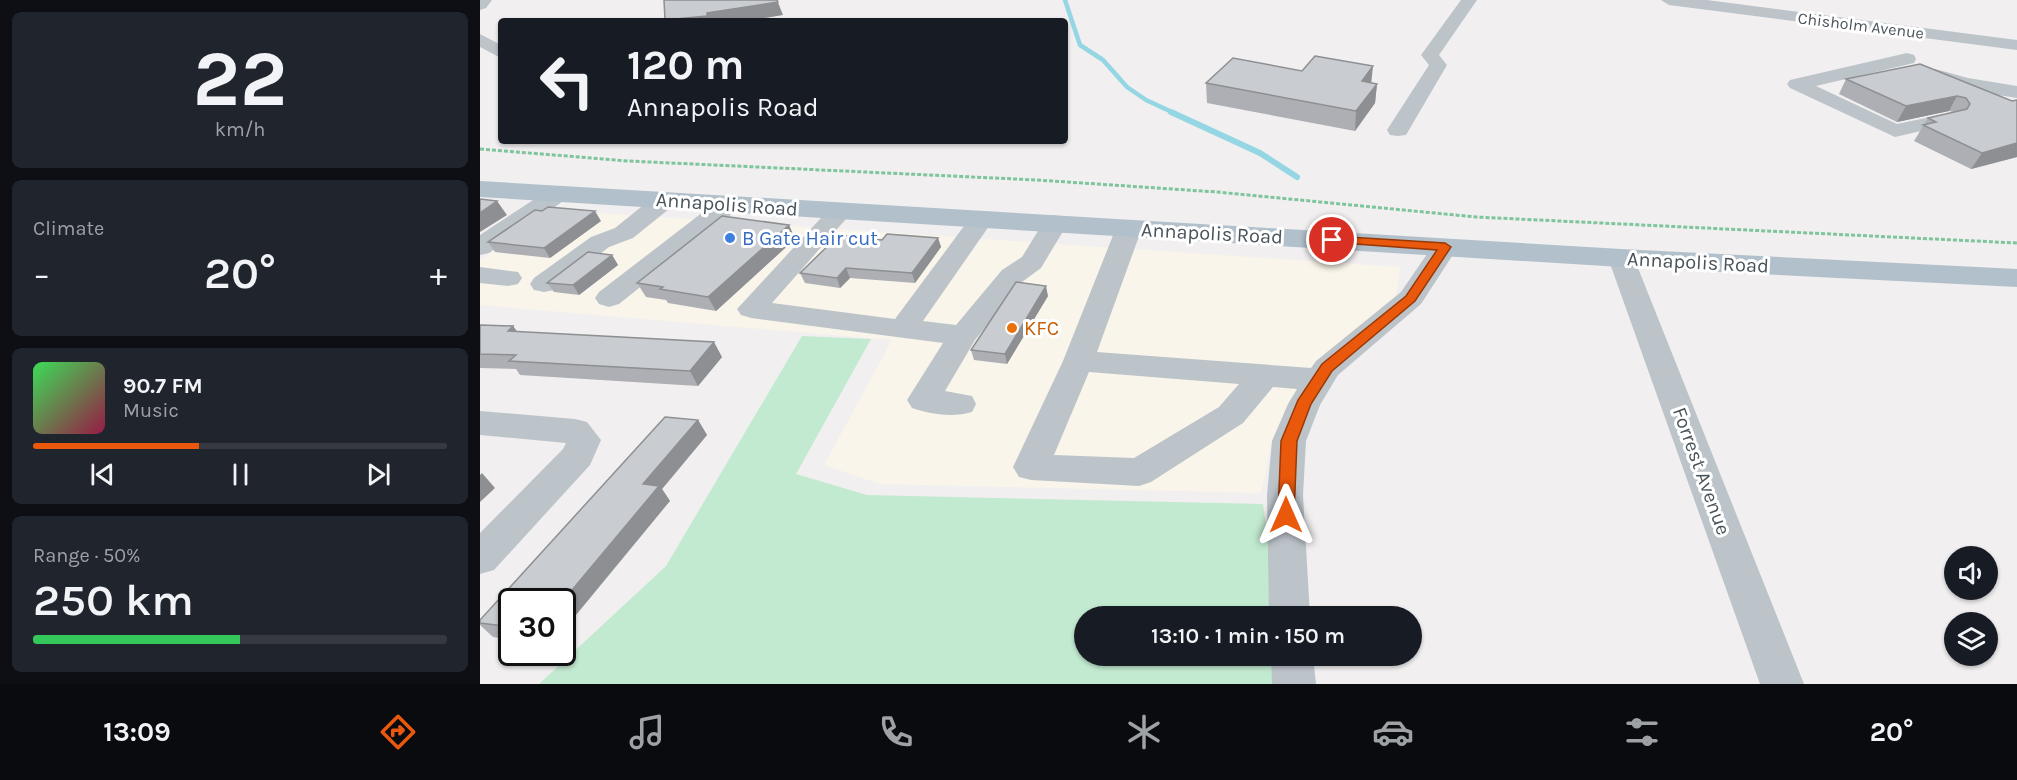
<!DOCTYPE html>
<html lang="en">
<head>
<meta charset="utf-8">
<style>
  :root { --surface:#171b24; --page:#20242c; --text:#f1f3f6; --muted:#9ea1a6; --line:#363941; --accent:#ea580c }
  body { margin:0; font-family:Karla,sans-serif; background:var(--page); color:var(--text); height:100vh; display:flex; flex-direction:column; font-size:22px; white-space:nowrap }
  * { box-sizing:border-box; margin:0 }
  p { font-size:20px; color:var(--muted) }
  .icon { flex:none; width:33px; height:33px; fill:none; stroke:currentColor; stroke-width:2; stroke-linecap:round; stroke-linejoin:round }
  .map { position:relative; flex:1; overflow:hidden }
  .sheet { display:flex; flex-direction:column; gap:12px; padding:12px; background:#0d0f14; width:480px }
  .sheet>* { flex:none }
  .hud { position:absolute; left:18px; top:18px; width:570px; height:126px; border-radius:6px; box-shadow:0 2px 4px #0004; background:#171b24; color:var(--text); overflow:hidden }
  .fabs { position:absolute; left:1464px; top:546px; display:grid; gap:12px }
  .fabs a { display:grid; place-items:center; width:54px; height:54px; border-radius:50%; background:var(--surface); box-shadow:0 2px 4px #0004; font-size:30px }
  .speed { position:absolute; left:18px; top:588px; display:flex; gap:12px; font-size:30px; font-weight:700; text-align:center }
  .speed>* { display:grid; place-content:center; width:78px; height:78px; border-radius:50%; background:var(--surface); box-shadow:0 2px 4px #0004; line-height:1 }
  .speed .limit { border:3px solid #111; border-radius:9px; background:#fff; color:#111 }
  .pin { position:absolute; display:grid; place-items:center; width:51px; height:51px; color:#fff; margin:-26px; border:3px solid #fff; border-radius:50%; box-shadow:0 2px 6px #0007 }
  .me { position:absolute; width:66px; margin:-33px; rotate:0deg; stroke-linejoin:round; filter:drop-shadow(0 0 4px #0008) }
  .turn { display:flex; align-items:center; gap:21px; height:126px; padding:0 30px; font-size:27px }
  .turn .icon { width:78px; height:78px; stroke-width:2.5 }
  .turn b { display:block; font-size:42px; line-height:51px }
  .big { font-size:45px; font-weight:600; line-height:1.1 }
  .sheet .widget { flex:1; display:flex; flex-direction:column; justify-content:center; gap:9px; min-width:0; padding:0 21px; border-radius:9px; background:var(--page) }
  .sheet .dial { align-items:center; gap:0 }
  .dial b { font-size:78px; line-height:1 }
  .song { display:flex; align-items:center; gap:18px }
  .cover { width:72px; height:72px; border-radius:9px; background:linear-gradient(135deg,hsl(130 70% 55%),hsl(340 70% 35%)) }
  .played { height:6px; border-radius:3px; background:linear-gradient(90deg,var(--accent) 40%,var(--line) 40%) }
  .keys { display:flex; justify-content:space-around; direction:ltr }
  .heat { display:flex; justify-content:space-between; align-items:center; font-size:33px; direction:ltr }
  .charge { height:9px; border-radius:4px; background:linear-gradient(90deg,#34c759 50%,var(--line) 0) }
  .trip { position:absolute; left:594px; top:606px; width:348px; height:60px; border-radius:30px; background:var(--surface); box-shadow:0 2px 4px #0004; font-weight:600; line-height:60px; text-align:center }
  .menu { display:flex; height:96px; justify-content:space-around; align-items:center; background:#090b0e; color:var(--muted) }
  .menu .icon { width:42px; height:42px }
  .menu .on { color:var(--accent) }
  .menu b { font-size:27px; color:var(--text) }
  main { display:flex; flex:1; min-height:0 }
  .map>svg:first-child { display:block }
  .commercial { fill:#faf5ea }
  .green { fill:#c2ead0 }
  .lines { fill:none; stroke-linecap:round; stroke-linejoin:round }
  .stream-far1 { stroke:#94d6e3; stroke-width:4.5 }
  .stream { stroke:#94d6e3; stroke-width:6 }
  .path { stroke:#7ec59e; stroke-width:3; stroke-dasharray:4 2; stroke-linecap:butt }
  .minor { fill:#bcc4ca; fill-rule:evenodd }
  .major { fill:#b2c0cb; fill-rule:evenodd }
  .wall { fill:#adafb4 }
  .shaded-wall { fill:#8d8f92 }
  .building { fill:#c9ccd1; stroke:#8d8f92; stroke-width:1.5 }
  .route { fill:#ea580c; stroke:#983908; stroke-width:1.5 }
  .shop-dot { fill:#3f7fe0; stroke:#fff; stroke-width:2 }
  .food-dot { fill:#e8710a; stroke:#fff; stroke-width:2 }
  .labels { text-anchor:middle; stroke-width:6; stroke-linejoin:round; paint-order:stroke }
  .far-street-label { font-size:16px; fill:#49535a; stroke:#fff }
  .street-label { font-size:20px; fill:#49535a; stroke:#fff }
  .shop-label { font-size:20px; fill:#366cbe; stroke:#fff; text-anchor:start }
  .food-label { font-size:20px; fill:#c56008; stroke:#fff; text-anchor:start }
</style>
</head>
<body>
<main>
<section class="sheet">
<div class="widget dial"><b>22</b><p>km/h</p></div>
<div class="widget"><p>Climate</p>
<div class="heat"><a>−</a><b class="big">20°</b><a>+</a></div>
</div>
<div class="widget">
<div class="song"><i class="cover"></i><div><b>90.7 FM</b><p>Music</p></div></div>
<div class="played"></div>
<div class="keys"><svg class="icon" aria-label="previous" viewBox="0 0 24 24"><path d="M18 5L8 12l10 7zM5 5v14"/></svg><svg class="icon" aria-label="pause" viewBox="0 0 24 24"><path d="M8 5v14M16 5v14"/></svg><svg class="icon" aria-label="next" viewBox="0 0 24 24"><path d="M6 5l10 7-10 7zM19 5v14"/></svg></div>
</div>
<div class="widget"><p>Range · 50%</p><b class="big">250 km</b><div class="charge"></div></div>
</section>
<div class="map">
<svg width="1537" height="684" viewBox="0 0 1537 684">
  <rect width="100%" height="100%" fill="#f1efef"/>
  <path class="commercial" d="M73,210L920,267L915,301L820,387L793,437L781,493L400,484L344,465L412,340L0,305V260Z"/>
  <path class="green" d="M322,336L391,339L316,474L387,495L783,504L799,616H604V656H805L809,684H59L186,566Z"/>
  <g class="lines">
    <path class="stream-far1" d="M585,0L600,45L623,60L647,87L666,100L694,113"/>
    <path class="stream" d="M691,112L780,153L817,177"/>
    <path class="path" d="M0,149L148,161L557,180L737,192L996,217L1537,243"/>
    <path class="minor" d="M0,0H12L6,8L0,10Z
      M981,0H997L959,55L967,65L926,135L918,136L910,135L907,130L949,65L941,55Z
      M1181,0H1227L1537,40V50L1189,5Z
      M0,34L21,45V58L0,47Z
      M1427,53L1434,55L1436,59L1434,63L1336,86L1417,124L1469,113L1476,115L1479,119L1476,123L1415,137L1310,88L1307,84L1310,80Z
      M1455,69L1488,78L1537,86V98L1486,90L1448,79L1445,75L1448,71Z
      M78,187L86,189L90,194L86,199L9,253L0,255V235L70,189Z
      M185,193L194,195L197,200L194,205L153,238L129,247L74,290L64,292L54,290L50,284L54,278L111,237L135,228L176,195Z
      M249,197L258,199L261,204L258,209L139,304L129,307L119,304L115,298L119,292L240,199Z
      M361,204L370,206L373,211L292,303L415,319L493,214L502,212L511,214L514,219L443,321L476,325L522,270L542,257L566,218L575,215L584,218L588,223L561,268L542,282L495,340L465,391L492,396L496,404L492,412C473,418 450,414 432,408L427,400L463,343L271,318L261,315L257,309L352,206Z
      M649,220L658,223L662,228L617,352L831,368L836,361L921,292L956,241L965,239L974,241L978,247L941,304L858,375L840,405L826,441L823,495L830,616H789L787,495L792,441L808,404L817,389L793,387L763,423L671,482L659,486L551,480L539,477L533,467L583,361L636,228L640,223ZM609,372L759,384L739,407L654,458L574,455Z
      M1141,250L1150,252L1154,258L1324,684H1280L1128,258L1132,252Z
      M0,267L38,272L42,278L38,284L28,286L0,283Z
      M0,411L95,419L107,422L121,440L110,465L14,570L0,574V533L83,449L86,443L0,435Z
      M791,656H833L836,684H792Z"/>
    <path class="major" d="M0,181L1141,249L1537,269V287L1141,267L0,197Z"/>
  </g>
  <path class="wall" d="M822,71L897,84L895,103L875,131L727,103L726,83Z
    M1366,79L1532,101L1537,100V157L1491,169L1434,141L1448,118L1474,112L1469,111L1417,122L1359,94Z
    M121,221L70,258L15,252L8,242Z
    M309,225L315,239L236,311L188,303L186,300L166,297L157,283Z
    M458,238L461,247L435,283L370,278L360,288L325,283L320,273L402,240Z
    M132,255L138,265L99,295L74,292L67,283Z
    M568,296L527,364L494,360L491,350Z
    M0,325L33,326L37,332L242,357L218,386L40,375L36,369L0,368Z
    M218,420L227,435L182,489L190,501L32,602V640L13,637L0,625V620Z"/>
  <path class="shaded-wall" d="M297,0L303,15L267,21H185V20Z
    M893,66L891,85L882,81Z
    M897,84L895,103L875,131L876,111Z
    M1477,96L1469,111L1417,122L1426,106Z
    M1537,143V157L1491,169L1502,153Z
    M17,201L27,215L0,232V213Z
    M115,211L121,221L70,258L64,248Z
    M309,225L315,239L236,311L228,297Z
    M458,238L461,247L435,283L432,273Z
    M132,255L138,265L99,295L93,285Z
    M366,268L370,278L360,288L357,278Z
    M566,286L568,296L527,364L525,354Z
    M33,326L44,341L28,331Z
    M234,342L242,357L218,386L210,371Z
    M218,420L227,435L182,489L190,501L82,632V602L163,484Z
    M2,473L15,488L0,502V475Z"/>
  <path class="building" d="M184,0H297L298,2L227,13V16L185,20Z
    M835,56L893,66L882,81L897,84L876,111L726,83L753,58L822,71Z
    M1440,64L1532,101L1537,100V143L1502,153L1443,125L1456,122L1448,118L1487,109L1490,104L1486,98L1477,96L1426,106L1366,79Z
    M0,199L17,201L0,213Z
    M68,207L115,211L64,248L8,242L55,210L62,211Z
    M242,216L309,225L228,297L180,289L183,287L157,283Z
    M407,234L458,238L432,273L366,268L357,278L320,273L359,235L402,240Z
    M108,252L132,255L93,285L67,283Z
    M536,282L566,286L525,354L491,350Z
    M0,325L33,326L28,331L234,342L210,371L29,361L36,355L0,354Z
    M185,417L218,420L163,484L179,486L82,602H32V627L0,623V620Z"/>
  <path class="route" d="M852,236L965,243L971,247L935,301L852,371L831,404L817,441L814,515L812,520L806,522L800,520L798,515L801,441L818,400L842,364L926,296L957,250L848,242L846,240Z"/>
  <circle class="shop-dot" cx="250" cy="238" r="6"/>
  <circle class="food-dot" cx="532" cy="328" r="6"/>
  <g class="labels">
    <g class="far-street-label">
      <text transform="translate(1381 25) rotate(7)" y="6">Chisholm Avenue</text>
    </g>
    <g class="street-label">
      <text transform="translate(247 204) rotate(4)" y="7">Annapolis Road</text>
      <text transform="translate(732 233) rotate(3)" y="7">Annapolis Road</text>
      <text transform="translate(1218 262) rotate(3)" y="7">Annapolis Road</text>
      <text transform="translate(1222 471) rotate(70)" y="7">Forrest Avenue</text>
    </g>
    <g class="shop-label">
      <text x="262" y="245">B Gate Hair cut</text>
    </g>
    <g class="food-label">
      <text x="544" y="335">KFC</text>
    </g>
  </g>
</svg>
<div class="fabs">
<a><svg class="icon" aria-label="sound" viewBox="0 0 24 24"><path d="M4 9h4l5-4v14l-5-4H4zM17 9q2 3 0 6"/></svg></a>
<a><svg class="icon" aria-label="layers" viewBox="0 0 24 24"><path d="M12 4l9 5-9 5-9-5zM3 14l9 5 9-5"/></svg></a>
</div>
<div class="speed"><div class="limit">30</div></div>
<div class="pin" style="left:852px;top:240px;background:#d93025"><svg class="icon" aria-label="arrive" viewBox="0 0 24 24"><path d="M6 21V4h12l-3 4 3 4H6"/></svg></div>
<svg class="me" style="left:806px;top:515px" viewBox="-20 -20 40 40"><path d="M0-17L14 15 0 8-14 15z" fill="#ea580c" stroke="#fff" stroke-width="4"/></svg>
<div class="trip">13:10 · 1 min · 150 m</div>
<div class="hud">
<div class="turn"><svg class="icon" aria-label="left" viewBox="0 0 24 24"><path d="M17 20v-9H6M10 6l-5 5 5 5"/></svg><div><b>120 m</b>Annapolis Road</div></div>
</div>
</div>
</main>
<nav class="menu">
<b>13:09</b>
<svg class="icon on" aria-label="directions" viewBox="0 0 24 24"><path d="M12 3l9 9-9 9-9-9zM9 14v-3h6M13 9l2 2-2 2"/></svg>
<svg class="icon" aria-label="music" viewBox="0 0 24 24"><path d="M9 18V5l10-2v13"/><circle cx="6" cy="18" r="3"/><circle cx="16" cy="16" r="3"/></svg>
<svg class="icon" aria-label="phone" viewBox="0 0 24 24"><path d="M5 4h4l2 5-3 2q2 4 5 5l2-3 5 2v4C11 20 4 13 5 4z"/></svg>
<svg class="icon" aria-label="climate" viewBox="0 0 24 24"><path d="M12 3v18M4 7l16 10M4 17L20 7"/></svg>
<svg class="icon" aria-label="car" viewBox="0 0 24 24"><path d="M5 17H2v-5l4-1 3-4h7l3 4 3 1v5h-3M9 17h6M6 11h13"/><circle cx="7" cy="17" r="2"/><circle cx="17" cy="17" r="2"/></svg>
<svg class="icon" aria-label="filters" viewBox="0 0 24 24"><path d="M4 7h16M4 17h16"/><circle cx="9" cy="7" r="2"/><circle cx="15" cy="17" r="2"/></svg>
<b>20°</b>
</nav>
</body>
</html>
